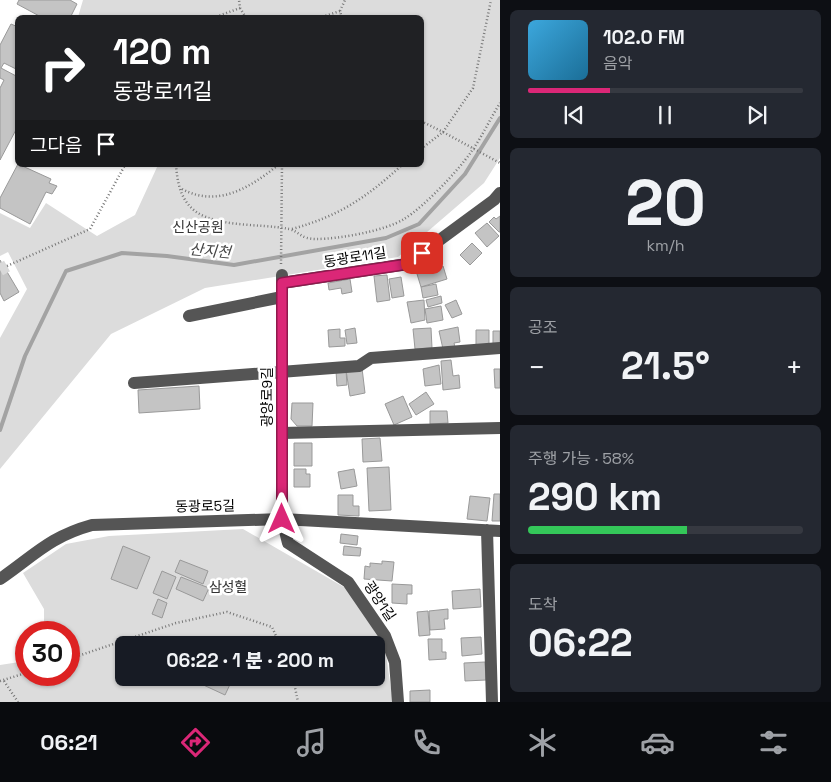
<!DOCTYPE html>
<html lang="ko">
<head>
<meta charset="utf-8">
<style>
  :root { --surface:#171b24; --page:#242831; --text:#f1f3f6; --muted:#9ea1a6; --line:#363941; --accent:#db2777 }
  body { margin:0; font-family:"Space Grotesk","Noto Sans KR",sans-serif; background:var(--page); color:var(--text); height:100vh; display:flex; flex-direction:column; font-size:19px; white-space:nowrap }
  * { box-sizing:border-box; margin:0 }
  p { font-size:16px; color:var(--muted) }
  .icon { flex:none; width:28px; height:28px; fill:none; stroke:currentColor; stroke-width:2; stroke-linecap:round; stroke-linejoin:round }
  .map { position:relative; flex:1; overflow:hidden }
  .side { display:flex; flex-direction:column; gap:10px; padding:10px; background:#0d0f14; width:331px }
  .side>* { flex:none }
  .hud { position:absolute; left:15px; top:15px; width:409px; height:152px; border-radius:8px; box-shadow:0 1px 4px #0004; background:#202124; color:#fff; overflow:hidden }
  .speed { position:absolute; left:15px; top:621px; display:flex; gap:10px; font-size:25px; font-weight:700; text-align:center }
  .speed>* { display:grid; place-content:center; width:65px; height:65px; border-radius:50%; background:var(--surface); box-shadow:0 1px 4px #0004; line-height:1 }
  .speed .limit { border:8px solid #d22; background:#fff; color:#111 }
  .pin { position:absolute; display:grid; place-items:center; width:42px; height:42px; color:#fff; margin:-21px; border-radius:10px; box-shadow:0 2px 8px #0006 }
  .me { position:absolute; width:55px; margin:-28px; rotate:0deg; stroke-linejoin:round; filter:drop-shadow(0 0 4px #0008) }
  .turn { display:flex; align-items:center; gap:18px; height:105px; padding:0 15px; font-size:22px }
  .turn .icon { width:65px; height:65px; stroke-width:2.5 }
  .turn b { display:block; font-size:35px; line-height:42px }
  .then { display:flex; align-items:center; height:48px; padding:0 15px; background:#0003; gap:10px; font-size:19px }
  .big { font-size:38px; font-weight:800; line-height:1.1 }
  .side .widget { flex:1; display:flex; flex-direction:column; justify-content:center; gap:8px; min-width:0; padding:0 18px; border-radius:8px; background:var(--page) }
  .side .dial { align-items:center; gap:0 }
  .dial b { font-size:65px; line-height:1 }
  .song { display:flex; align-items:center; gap:15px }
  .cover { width:60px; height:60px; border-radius:8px; background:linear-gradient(135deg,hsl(200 70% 55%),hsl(200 70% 35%)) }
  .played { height:5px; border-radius:2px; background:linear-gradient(90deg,var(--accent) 30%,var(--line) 30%) }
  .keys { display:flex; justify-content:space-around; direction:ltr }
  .heat { display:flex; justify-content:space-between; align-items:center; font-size:28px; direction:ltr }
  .charge { height:8px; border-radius:4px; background:linear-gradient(90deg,#34c759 58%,var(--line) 0) }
  .trip { position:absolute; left:115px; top:636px; width:270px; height:50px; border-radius:8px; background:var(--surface); box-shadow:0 1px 4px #0004; font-weight:800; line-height:50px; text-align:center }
  .tabs { display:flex; height:80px; justify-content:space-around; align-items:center; background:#090b0e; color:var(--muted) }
  .tabs .icon { width:35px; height:35px }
  .tabs .on { color:var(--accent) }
  .tabs b { font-size:22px; color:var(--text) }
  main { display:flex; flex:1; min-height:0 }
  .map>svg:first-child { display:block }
  .green { fill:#dcdcdc; fill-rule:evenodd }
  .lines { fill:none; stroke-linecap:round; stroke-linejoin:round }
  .stream { stroke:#a3a3a3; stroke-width:4 }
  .building { fill:#c4c4c4; stroke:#999 }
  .minor-tunnel { stroke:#d9d9d9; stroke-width:12; stroke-dasharray:12 6; stroke-linecap:butt }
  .path { stroke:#777; stroke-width:2.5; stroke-dasharray:1 2.5; stroke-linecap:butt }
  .minor { stroke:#555; stroke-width:12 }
  .route-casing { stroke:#8e194d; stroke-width:12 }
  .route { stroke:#db2777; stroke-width:9 }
  .labels { text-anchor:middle; stroke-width:5; stroke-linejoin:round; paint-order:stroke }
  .park-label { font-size:14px; fill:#333; stroke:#fff }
  .street-label { font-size:14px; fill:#000; stroke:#fff }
  .water-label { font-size:15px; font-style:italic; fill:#444; stroke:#fff }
</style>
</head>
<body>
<main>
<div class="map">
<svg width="500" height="702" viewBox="0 0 500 702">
  <rect width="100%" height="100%" fill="#fff"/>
  <path class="green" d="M83,0H500V158L484,183L398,257L205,288L111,334L0,469V338L27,289L8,252L0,256V213L30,228L46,203L97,236L135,215L158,165H421V18L78,17Z
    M243,529L349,590L385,648L393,702H0V665L26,661V675H69V632H44V609L23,573L66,544L109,536ZM124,645H376V678H124Z"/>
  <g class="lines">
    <path class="stream" d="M0,430L25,356L66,271L122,253L167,256L234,265L386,238L419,224L465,174L500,118"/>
  </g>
  <path class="building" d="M19,0H70L77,4L70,18H43L17,4Z
    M11,24L18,27V70L4,63L1,68L18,77V126L0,160V88L4,80L0,78V45Z
    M18,164L51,179L49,183L57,186L52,194L46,192L30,224L0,208V198Z
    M500,216V232H499L489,222L494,217L496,219Z
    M487,223L499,236L487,247L475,233Z
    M472,243L482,253L470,265L460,255Z
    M0,260L19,292L4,301L0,293Z
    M430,260L433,269L417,273L414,265Z
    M443,266L447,279L421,287L417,274Z
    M387,275L390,300L377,302L374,276Z
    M401,277L404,296L392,298L389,279Z
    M350,279L352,292L342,294L341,288L329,290L328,283Z
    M436,284L438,295L423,298L421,287Z
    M441,296L442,303L428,307L426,300Z
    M424,300L425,320L411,323L407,302Z
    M456,300L462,314L452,318L445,305Z
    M441,306L443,320L427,323L425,309Z
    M458,327L460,342L454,343L455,347L443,349L439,331Z
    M355,328L357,343L347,344L345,330Z
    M431,328L432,348L415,349L413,329Z
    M340,329V338H345V346L329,347L328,330Z
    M476,330H489V345H476Z
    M493,331H500V344L493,345Z
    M451,360L453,376L459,375L460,388L443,390L441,361Z
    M439,365L441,384L425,386L423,369Z
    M362,368L365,393L350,396L346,370Z
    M494,369H500V388H495Z
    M346,370L347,385L337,386L336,371Z
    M199,386L200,409L139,413L138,390Z
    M426,392L434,404L416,415L409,404Z
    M403,396L412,417L394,425L385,404Z
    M292,403H313L312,426H297L291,419Z
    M430,411H447L448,423L430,424Z
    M380,438L382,461L363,462L362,439Z
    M294,443H312V466H294Z
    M389,467L391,510L369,511L367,468Z
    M294,469H306V474H310V487H294Z
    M354,469L357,486L341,489L338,472Z
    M494,494H500V521H492Z
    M338,495H353V506H359V516L338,515Z
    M470,496L490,498L487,521L467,519Z
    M341,534L358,536L357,545L340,543Z
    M123,546L150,557L137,589L111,579Z
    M344,546L361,548L360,556L343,555Z
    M180,560L208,571L203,584L175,572Z
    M382,561L394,562L392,581L364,579L365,566L370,567V563L382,564Z
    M162,571L176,577L167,599L153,593Z
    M181,577L209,588L203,601L176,589Z
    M392,584L412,585V594H407V604L392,603Z
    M480,589L481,607L453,609L452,591Z
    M158,599L167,603L162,618L152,614Z
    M448,609V619H444L445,629L430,630L429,611Z
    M428,611L430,635L419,636L417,612Z
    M481,637L482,654L462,656L461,638Z
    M428,639H442V652H446V659L429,660Z
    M485,662L486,680L465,681L464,663Z
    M199,678H233L225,695L197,682Z
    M430,690V702H410V691Z"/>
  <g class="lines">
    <path class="minor-tunnel" d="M0,270L7,266"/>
    <path class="path" d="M240,8L246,18
      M340,11L345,0
      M213,18L240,8L239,0
      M319,18L340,11L342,18
      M421,121L443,132L473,88L491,0
      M421,149L443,132L500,163
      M176,165C177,178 179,193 188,204C206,229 262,223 289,229C299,231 300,239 316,239C339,239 385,231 404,219C424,207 458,171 471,152C482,137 490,119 500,103
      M182,189C217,208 250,188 278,165
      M292,229C339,216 366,198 402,165
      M281,264L282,165
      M7,266L90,229L125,165
      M69,659L176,623L227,612L272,627L280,645
      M293,678L298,702
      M0,681L26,673
      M4,681L18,702"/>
    <path class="minor" d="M282,275V519L288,543L348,582L385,636L395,662L398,702
      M282,283L407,264L494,200L500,193
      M189,316L282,297
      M134,383L359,366L371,358L500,348
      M282,433L500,428
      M487,530L492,702
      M0,579C35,555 49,537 92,525L282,519L500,531"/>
  </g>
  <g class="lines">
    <defs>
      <path id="route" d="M282,519V283L408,264L422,253"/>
    </defs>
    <use href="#route" class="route-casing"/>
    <use href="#route" class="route"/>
  </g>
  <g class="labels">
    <g class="park-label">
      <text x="198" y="232">신산공원</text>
      <text x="228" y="592">삼성혈</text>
    </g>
    <g class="street-label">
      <text transform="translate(355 257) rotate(-9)" y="5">동광로11길</text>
      <text transform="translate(267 397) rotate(-90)" y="5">광양로9길</text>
      <text transform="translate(205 506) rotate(-1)" y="5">동광로5길</text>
      <text transform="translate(380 601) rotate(56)" y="5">광양1길</text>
    </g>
    <g class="water-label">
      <text transform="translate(210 251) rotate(5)" y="5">산지천</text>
    </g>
  </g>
</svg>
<div class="speed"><div class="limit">30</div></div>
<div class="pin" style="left:422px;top:253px;background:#d93025"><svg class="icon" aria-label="arrive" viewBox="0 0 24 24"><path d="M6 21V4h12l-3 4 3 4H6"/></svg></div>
<svg class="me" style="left:282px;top:519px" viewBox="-20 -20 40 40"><path d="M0-17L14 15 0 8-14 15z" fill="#db2777" stroke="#fff" stroke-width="4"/></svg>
<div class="trip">06:22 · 1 분 · 200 m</div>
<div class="hud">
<div class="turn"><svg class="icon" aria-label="right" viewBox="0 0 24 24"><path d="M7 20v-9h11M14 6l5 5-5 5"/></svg><div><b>120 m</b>동광로11길</div></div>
<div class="then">그다음<svg class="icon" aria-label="arrive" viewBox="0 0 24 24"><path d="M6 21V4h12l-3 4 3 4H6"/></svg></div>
</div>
</div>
<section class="side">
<div class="widget">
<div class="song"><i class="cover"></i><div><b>102.0 FM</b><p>음악</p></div></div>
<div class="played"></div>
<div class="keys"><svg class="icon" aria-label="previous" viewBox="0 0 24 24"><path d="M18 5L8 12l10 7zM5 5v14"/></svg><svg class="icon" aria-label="pause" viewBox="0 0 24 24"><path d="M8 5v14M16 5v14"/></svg><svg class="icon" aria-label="next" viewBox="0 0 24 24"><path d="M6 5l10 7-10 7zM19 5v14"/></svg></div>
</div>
<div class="widget dial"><b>20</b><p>km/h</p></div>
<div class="widget"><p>공조</p>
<div class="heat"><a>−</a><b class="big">21.5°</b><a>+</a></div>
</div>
<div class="widget"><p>주행 가능 · 58%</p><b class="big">290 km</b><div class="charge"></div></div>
<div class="widget"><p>도착</p><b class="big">06:22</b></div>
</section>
</main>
<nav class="tabs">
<b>06:21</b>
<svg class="icon on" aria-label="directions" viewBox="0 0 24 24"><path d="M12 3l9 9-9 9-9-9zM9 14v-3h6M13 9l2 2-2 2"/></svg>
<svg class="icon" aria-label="music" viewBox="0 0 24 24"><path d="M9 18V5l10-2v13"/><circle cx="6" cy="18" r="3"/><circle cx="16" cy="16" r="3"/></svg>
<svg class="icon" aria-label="phone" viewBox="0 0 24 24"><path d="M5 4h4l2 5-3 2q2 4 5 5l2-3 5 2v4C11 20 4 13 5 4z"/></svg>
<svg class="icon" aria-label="climate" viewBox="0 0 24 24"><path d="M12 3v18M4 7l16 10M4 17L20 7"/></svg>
<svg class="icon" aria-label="car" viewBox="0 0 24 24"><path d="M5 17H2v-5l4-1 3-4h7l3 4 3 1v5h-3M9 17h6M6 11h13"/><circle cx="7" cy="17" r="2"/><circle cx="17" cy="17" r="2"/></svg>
<svg class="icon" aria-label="filters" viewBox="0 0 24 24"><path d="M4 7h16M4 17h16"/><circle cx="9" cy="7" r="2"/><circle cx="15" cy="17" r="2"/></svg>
</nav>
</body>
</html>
